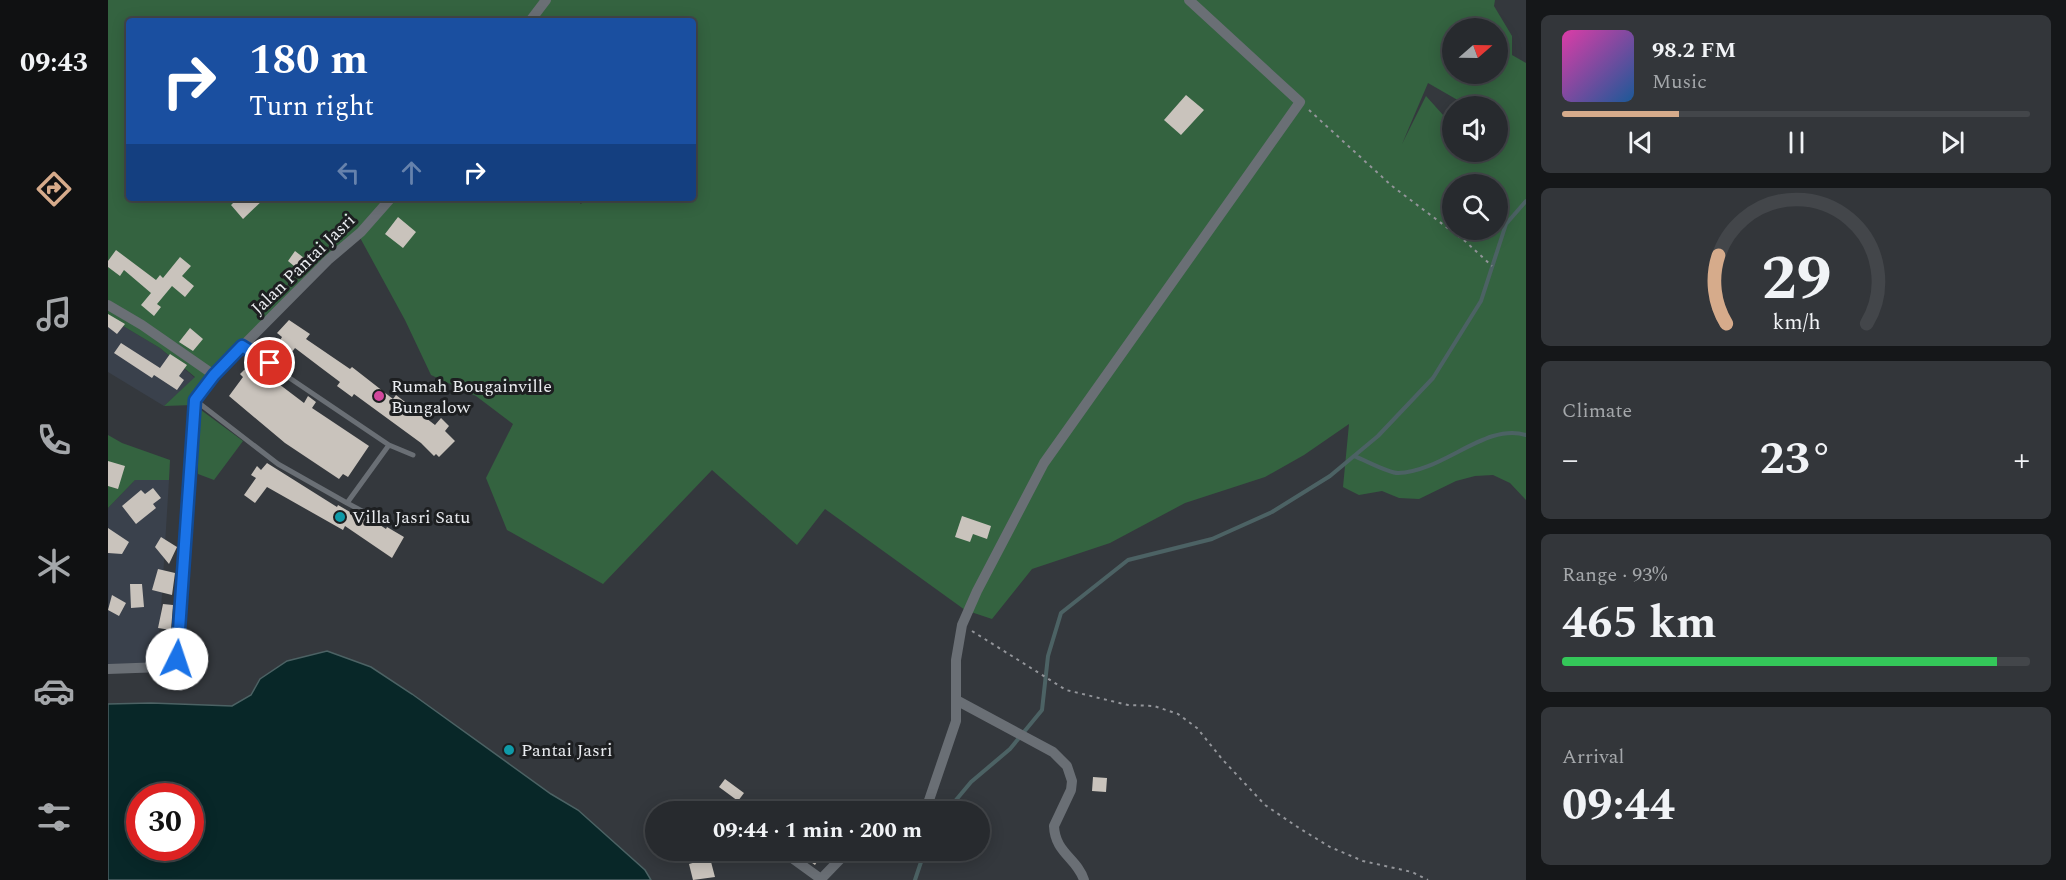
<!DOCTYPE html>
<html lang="en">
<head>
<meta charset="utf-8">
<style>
  :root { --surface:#272a2e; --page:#33363a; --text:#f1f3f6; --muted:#a4a7aa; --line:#43464a; --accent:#d6ab8b }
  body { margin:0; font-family:Spectral,serif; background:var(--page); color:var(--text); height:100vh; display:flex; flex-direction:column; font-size:22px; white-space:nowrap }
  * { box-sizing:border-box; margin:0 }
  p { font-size:20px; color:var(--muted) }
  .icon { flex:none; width:33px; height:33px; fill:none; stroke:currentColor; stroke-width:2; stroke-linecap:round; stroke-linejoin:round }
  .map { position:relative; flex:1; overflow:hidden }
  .drawer { display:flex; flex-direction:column; gap:15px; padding:15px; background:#151719; width:540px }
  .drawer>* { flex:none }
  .top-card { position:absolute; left:18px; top:18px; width:570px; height:183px; border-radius:6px; box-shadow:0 3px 15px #0003,0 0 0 2px var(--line); background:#1a4fa0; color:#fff; overflow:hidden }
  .needle { width:39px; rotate:70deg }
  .buttons { position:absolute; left:1334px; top:18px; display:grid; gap:12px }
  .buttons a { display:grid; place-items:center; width:66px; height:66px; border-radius:50%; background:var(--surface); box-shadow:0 3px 15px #0003,0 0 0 2px var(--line); font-size:30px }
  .speed { position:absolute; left:18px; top:783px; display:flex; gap:12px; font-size:30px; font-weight:700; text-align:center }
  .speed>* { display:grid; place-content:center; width:78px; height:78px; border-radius:50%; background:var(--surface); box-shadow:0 3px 15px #0003,0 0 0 2px var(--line); line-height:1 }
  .speed .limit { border:9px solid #d22; background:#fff; color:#111 }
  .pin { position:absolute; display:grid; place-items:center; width:51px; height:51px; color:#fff; margin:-26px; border:3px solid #fff; border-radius:50%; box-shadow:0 2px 6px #0007 }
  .me { position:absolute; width:66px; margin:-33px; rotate:4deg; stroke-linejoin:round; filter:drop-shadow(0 0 4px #0008) }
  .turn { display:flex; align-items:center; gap:21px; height:126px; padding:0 24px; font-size:27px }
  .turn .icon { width:78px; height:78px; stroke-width:2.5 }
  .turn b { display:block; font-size:42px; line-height:51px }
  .lanes { display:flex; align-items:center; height:57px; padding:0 24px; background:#0003; justify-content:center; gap:30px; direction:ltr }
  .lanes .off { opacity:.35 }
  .big { font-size:45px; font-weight:700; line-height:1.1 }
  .drawer .widget { flex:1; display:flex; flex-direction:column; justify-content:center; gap:9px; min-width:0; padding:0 21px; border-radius:9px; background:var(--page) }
  .drawer .dial { align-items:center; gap:0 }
  .dial svg { height:156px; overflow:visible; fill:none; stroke:var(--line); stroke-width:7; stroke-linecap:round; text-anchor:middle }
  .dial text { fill:var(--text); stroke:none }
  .song { display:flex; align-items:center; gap:18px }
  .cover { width:72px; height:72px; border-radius:9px; background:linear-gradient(135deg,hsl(320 70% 55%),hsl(210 70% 35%)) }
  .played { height:6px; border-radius:3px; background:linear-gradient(90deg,var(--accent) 25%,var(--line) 25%) }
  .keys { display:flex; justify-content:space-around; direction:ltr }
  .heat { display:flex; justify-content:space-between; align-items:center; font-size:33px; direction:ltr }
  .charge { height:9px; border-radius:4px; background:linear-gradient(90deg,#34c759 93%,var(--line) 0) }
  .trip { position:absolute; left:537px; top:801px; width:345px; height:60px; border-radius:30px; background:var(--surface); box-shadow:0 3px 15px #0003,0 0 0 2px var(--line); font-weight:700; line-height:60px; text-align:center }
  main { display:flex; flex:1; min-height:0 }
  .tabs { display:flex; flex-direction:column; width:108px; justify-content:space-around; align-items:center; background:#101112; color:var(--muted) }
  .tabs .icon { width:42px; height:42px }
  .tabs .current { color:var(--accent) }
  .tabs b { font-size:27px; color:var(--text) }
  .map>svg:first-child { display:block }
  .built { fill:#3a414c }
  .green { fill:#346340; fill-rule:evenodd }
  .water { fill:#082728; stroke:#4c6264; stroke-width:1.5; fill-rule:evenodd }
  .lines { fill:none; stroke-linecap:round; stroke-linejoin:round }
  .stream { stroke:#4c6264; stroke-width:4 }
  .building { fill:#c9c3bc }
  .path { stroke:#93959a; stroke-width:2; stroke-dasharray:3 4.5; stroke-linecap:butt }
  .service { stroke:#6a6f75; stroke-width:5 }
  .minor { stroke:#6a6f75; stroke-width:10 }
  .route-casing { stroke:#114b97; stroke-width:15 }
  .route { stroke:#1a73e8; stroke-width:10 }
  .hotel-dot { fill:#d1479c; stroke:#1d1f21; stroke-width:2 }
  .culture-dot { fill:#0f9aa8; stroke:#1d1f21; stroke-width:2 }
  .labels { text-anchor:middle; stroke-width:6; stroke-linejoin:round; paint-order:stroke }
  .street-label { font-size:18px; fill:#eaecf0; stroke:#1d1f21 }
  .poi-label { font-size:18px; fill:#eaecf0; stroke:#1d1f21; text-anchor:start }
</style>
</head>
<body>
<main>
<nav class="tabs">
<b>09:43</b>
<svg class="icon current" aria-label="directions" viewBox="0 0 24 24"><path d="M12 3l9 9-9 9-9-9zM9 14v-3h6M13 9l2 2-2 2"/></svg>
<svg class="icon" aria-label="music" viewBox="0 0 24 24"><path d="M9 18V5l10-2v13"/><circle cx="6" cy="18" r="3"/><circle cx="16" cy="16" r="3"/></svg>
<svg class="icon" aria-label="phone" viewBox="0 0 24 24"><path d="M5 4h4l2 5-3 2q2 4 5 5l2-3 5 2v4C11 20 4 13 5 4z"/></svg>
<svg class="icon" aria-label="climate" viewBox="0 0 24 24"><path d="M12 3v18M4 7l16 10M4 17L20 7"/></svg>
<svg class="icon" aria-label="car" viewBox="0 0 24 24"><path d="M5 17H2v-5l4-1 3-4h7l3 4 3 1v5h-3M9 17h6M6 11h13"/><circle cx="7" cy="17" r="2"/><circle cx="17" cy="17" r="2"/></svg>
<svg class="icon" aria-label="filters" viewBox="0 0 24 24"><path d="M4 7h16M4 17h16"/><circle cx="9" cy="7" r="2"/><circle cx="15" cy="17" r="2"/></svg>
</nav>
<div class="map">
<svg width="1418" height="880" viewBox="0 0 1418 880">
  <rect width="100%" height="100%" fill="#34383d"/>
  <path class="built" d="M0,317L52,348L87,378L56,406L0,372Z
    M27,480H61L52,626L49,649L43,667L0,671V508Z"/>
  <path class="green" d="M0,0H1387L1386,6L1404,36V55L1418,63V500L1402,483L1385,475L1367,476L1348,481L1311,499L1291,498L1274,491L1251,495L1235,487L1241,424L1196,455L1157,477L1077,503L1002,543L924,569L884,619L857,610L717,509L689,545L604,470L495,584L399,530L378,478L405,424L368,396L323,375L297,320L250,234L89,391L85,405L56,406L87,377L52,348L0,317ZM21,21H585V198H478L473,204L466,198H21ZM1344,28H1389V74H1344ZM1320,83L1360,106H1389L1388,153L1344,152V125L1318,96L1294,144ZM1344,184H1389V230H1344Z
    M93,410L135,441L106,480L90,474V415Z
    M0,435L14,443L62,460L61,480H27L0,508Z"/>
  <path class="water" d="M219,651L263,667L304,694L443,794L470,810L537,870L543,880H0V704L43,703L124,706L143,695L152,679L179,661ZM32,796H82V848H32Z"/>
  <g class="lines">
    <path class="stream" d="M1246,456C1257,460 1280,473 1290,473C1335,472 1378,422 1418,435
      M838,812L863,782L902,749L934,710L940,656L953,613L1020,560L1104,539L1164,512L1222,476L1270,436L1325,378L1373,301L1398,224L1418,201
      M807,880L817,850"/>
  </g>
  <path class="building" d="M1078,95L1096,110L1073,135L1056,120Z
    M130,198H157L135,219L123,205Z
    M290,217L308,232L295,248L277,234Z
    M8,250L48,280L52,275L55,278L72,257L83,266L74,276L86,286L77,297L64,286L49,304L53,307L46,316L33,305L43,293L16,270L12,276L0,267V261Z
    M187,251L200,261L192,271L180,261Z
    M0,314L17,324L9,334L0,327Z
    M181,320L202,334L198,339L242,369L244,367L285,399L288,395L327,425L333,418L341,426L337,431L347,441L331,457L328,454L326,456L313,443L246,394L244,397L229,386L232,382L212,367L187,348L184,352L171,342L174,337L169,333Z
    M82,328L95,339L85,351L71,342Z
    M13,343L52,368L62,354L79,365L71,376L76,380L69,390L46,375L44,378L6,353Z
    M142,364L148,371L154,365L164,372L167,375L163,378L196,403L200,396L208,402L204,408L261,446L240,477L235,474L231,479L177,443L121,396L135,377L132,374Z
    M0,461L17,466L10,489L0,486Z
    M159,463L229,507L230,505L254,519L257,515L278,529L279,527L296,537L284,558L237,526L235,530L159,487L147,503L136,495L148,478L143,475L149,466L153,470Z
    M45,488L53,498L45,504L48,508L28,524L14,506L33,490L37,494Z
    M854,516L883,526L879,539L865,534L862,542L847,537Z
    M0,528L21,542L14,554L0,553Z
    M53,537L69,547L61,564L47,547Z
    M50,569L67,573L64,595L44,590Z
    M22,584H34L36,607L23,608Z
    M4,595L18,603L11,616L0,610Z
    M55,604L65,605L63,630L50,628Z
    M985,777L999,778L998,792L984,791Z
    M617,779L636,793L630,801L611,787Z
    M686,850H701L712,857L707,865Z
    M602,858L607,877L585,880L581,864Z"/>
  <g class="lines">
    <path class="path" d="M1201,110L1284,186L1357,241L1384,266
      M864,631L958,690L1020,705L1046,706L1070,714L1089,728L1114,759L1157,805L1191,828L1222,847L1255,861L1304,872L1320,880"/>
    <path class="service" d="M87,400L170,464L239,503L281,445L134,346
      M281,445L305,455
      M239,503L254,511"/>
    <path class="minor" d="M422,21L438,0
      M0,305L34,325L106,375
      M0,669L55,667L64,664L69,659L87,400L106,375L220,260L253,232L283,198
      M850,701L945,752L959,766L964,781L963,790L946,826C947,853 969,858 976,880
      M817,812L848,721V660L854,625L869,591L936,463L1192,102L1081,0
      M673,850L713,879L741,850
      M786,850H793"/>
  </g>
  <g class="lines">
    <defs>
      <path id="route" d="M69,659L87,400L106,375L134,346L162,363"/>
    </defs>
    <use href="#route" class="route-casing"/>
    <use href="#route" class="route"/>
  </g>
  <circle class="hotel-dot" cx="271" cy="396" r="6"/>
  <g class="culture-dot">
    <circle cx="232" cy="517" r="6"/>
    <circle cx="401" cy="750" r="6"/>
  </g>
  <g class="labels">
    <g class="street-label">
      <text transform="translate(195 264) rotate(-44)" y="6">Jalan Pantai Jasri</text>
    </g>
    <g class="poi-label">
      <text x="283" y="392">Rumah Bougainville<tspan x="283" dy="21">Bungalow</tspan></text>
      <text x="244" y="523">Villa Jasri Satu</text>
      <text x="413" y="756">Pantai Jasri</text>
    </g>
  </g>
</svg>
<div class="buttons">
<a><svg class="needle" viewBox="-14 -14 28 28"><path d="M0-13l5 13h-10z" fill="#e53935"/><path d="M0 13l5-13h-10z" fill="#a4a7aa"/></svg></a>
<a><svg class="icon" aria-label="sound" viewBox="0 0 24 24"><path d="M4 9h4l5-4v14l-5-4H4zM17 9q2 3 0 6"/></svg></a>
<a><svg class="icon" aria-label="search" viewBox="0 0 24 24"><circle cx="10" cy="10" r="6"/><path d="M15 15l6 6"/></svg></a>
</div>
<div class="speed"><div class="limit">30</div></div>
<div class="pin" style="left:162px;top:363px;background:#d93025"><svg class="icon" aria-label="arrive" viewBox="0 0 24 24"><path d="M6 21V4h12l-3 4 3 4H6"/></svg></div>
<svg class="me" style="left:69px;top:659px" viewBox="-20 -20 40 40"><circle r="19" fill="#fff"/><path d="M0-13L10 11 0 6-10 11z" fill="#1a73e8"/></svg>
<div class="trip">09:44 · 1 min · 200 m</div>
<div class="top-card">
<div class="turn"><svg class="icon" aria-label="right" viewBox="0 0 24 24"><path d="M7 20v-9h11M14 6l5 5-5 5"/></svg><div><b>180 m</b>Turn right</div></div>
<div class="lanes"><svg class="icon off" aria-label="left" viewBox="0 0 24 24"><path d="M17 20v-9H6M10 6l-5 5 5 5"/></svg><svg class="icon off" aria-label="ahead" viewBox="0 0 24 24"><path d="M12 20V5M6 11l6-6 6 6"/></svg><svg class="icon" aria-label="right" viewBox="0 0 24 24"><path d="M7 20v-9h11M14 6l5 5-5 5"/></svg></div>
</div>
</div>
<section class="drawer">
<div class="widget">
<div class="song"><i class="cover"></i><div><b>98.2 FM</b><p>Music</p></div></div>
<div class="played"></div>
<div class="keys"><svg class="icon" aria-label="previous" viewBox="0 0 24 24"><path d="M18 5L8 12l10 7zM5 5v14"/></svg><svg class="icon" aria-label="pause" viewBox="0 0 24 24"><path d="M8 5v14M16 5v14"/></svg><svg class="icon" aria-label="next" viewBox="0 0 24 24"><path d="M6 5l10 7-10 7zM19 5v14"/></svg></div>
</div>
<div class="widget dial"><svg viewBox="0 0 100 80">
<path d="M14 69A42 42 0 1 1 86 69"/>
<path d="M14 69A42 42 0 0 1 10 34" stroke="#d6ab8b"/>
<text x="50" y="56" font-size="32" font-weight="700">29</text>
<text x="50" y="72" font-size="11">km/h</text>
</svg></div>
<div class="widget"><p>Climate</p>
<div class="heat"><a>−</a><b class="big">23°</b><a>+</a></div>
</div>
<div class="widget"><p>Range · 93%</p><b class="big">465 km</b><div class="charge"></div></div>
<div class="widget"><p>Arrival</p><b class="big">09:44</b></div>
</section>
</main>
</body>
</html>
